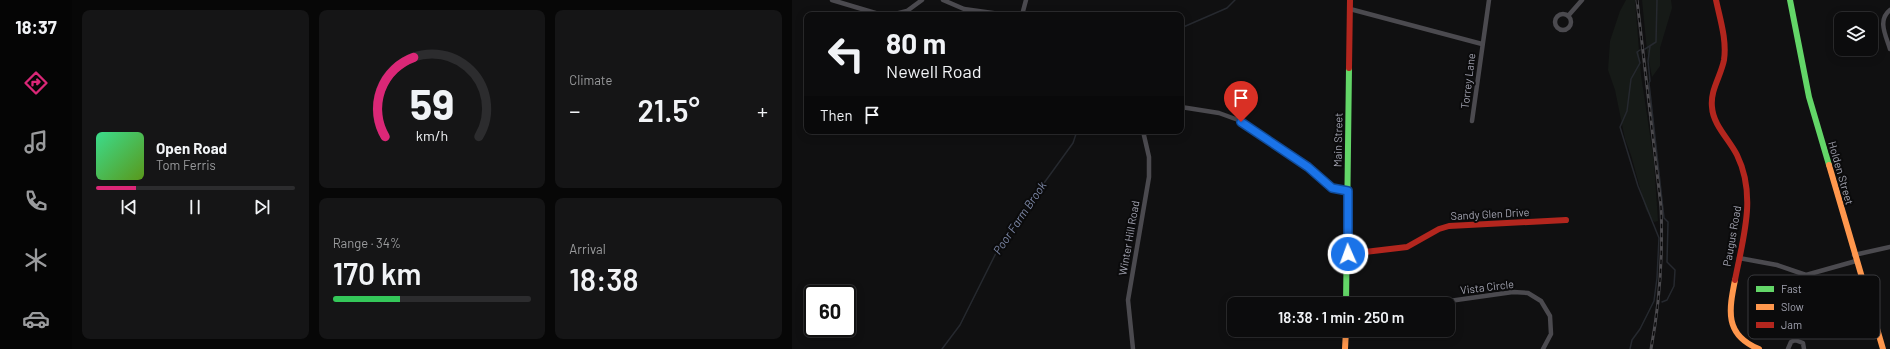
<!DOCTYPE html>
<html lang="en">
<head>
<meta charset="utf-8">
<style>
  :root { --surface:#0c0c0d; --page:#151516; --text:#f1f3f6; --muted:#9a9b9d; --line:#2c2c2e; --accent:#db2777 }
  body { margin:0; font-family:Barlow,sans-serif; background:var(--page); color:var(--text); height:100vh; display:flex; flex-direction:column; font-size:15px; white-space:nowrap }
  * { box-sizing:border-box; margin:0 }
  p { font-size:13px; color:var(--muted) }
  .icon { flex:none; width:22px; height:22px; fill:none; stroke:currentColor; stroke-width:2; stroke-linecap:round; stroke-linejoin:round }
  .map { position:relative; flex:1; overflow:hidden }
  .drawer { display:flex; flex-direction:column; gap:10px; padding:10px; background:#070707; width:720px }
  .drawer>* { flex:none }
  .guide { position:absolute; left:12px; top:12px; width:380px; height:122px; border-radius:8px; box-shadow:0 2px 10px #0003,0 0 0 1px var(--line); background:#0c0c0d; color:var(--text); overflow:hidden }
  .buttons { position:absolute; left:1042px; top:12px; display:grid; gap:8px }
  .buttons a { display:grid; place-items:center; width:44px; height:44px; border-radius:8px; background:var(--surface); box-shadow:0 2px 10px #0003,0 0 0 1px var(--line); font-size:20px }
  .speed { position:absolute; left:12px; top:285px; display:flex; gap:8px; font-size:20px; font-weight:700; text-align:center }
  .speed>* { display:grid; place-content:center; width:52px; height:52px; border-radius:50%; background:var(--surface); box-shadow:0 2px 10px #0003,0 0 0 1px var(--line); line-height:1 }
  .speed .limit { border:2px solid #111; border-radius:6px; background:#fff; color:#111 }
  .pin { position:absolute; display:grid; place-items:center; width:34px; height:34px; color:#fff; margin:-41px -17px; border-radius:50% 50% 50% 0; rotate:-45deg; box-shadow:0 0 4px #0007 }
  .pin .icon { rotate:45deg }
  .me { position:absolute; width:44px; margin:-22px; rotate:358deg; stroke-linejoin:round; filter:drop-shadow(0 0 3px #0008) }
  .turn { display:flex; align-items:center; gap:14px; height:84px; padding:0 16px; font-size:18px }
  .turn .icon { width:52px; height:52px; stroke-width:2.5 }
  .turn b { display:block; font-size:28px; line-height:34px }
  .then { display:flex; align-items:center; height:38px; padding:0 16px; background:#0003; gap:8px; font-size:15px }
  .big { font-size:30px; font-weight:600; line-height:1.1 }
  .drawer .tile { flex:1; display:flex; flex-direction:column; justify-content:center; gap:6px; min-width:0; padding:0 14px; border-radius:8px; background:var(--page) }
  .drawer .dial { align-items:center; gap:0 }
  .dial svg { height:104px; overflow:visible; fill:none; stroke:var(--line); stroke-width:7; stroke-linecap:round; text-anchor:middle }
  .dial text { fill:var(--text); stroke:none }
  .song { display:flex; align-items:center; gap:12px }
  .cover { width:48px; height:48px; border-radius:6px; background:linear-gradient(135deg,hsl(150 70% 55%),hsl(90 70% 35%)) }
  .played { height:4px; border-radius:2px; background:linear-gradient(90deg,var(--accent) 20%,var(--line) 20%) }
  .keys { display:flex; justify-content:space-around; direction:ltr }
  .heat { display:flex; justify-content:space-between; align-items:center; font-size:22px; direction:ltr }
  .charge { height:6px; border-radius:3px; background:linear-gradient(90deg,#34c759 34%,var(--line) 0) }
  .drawer .tiles { flex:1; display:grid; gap:10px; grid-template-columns:repeat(3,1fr) }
  .tile:first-child { grid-row:span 2 }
  .trip { position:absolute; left:435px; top:297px; width:228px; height:40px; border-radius:8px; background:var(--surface); box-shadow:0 2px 10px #0003,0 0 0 1px var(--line); font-weight:600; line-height:40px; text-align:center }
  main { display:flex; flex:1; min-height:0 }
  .menu { display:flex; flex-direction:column; width:72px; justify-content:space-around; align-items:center; background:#050505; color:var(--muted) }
  .menu .icon { width:28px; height:28px }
  .menu .current { color:var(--accent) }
  .menu b { font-size:18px; color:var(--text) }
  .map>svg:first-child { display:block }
  .green { fill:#161a17 }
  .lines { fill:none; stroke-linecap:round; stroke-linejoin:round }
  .stream { stroke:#26292f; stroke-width:1.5 }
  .street { stroke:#4b4a4f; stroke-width:4.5 }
  .fast { stroke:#63d668; stroke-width:6 }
  .slow { stroke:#ff974d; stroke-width:6 }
  .jam { stroke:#b3261e; stroke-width:6 }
  .rail-casing { stroke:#4b4a4e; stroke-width:3 }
  .rail { stroke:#0b0b0c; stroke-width:1.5; stroke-dasharray:4.5; stroke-linecap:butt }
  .route-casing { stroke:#114b97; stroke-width:10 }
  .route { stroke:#1a73e8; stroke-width:7 }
  .labels { text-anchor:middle; stroke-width:4; stroke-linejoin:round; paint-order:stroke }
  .street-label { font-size:11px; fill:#a2a3b0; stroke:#0b0b0c }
  .water-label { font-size:12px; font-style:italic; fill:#7d88a7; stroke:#0b0b0c }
  .key { fill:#0b0b0c; stroke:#38393d; stroke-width:1 }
  .key-label { font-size:11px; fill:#a2a3b0 }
</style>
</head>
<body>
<main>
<nav class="menu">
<b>18:37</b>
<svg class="icon current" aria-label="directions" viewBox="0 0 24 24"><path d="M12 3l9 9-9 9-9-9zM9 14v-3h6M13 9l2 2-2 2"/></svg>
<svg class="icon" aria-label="music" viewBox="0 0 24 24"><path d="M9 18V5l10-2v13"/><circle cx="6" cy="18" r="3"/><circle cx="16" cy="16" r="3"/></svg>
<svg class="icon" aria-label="phone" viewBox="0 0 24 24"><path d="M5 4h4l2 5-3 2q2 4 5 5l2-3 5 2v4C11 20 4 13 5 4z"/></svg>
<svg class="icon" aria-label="climate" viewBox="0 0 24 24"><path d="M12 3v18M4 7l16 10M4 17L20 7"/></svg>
<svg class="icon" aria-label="car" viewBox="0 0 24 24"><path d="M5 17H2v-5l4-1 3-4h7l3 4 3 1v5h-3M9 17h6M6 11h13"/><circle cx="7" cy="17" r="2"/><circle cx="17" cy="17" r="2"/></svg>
</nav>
<section class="drawer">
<div class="tiles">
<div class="tile">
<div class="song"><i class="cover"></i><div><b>Open Road</b><p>Tom Ferris</p></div></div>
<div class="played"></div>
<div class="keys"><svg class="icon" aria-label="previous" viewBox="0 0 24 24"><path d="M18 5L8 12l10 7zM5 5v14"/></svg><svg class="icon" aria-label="pause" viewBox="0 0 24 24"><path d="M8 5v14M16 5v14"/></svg><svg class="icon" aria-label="next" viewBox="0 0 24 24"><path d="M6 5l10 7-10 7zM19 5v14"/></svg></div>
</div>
<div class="tile dial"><svg viewBox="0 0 100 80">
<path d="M14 69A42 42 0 1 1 86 69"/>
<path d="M14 69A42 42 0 0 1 36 8" stroke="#db2777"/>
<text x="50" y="56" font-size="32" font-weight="700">59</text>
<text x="50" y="72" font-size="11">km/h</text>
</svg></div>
<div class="tile"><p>Climate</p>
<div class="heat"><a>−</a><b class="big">21.5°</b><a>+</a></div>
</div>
<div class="tile"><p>Range · 34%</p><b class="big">170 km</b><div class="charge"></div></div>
<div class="tile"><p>Arrival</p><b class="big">18:38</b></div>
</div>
</section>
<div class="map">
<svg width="1098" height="349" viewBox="0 0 1098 349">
  <rect width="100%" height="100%" fill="#101011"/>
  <path class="green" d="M834,0H843L849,75L862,162L866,221L862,222L854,210L839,155L833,139L823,90L816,70L818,41L828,11Z
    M850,0H879L880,8L868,48V66L860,77L855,51Z"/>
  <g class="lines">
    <path class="stream" d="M389,28L435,8L443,0
      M858,46L856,61L858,81L857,83L872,218L876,222L875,262L883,270L882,286L875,300L870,302
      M853,49L864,42L865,0
      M150,349L168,325L210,241L281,143L285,131
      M838,349L840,340L848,329L862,301L865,278L867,238L846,186L828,127L835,111L839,79L848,63L845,52L848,50"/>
    <path class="street" d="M40,0L90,15
      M151,0L172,9L215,15
      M558,9L690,44
      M1098,10C1085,20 1094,36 1098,49
      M763 22a8 8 0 1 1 16 0a8 8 0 1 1-16 0Z
      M99,15L115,11L130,0
      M230,15L234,0
      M776,16L790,0
      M389,107L427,113L449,121L516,167L538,187L546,190L556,191
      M680,121L697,0
      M1062,255L1098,247
      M947,258L985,265L1014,275L1064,261
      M636,304L721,292L736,293L749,301L758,316L759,334L751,349
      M341,349L336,300L357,177V157L351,131
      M996,349L999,342L1003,340L1011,343L1012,349"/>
    <path class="fast" d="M998,0L1017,97L1037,165
      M554,304L557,68"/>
    <path class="slow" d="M1037,165L1091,349
      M943,280C937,310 932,335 967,349
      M553,349L554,330"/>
    <path class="jam" d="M924,0C928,19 935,40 932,60C929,76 918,90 920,107C921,125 937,139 945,155C965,196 951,238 943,280
      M557,68L558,0
      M556,254L615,247L647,229L657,226L774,220"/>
    <defs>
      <path id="rail" d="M845,0L869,207C871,255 868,301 859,349"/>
    </defs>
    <use href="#rail" class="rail-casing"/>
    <use href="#rail" class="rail"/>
  </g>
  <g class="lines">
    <defs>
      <path id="route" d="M449,122L516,167L540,188L556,191V254"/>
    </defs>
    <use href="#route" class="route-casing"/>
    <use href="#route" class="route"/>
  </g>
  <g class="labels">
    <g class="street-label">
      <text transform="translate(676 81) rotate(-83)" y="4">Torrey Lane</text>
      <text transform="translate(546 140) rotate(-89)" y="4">Main Street</text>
      <text transform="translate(1049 173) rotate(74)" y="4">Holden Street</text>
      <text transform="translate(698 214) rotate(-3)" y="4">Sandy Glen Drive</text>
      <text transform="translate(940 236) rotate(-80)" y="4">Paugus Road</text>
      <text transform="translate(337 238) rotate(-80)" y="4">Winter Hill Road</text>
      <text transform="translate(695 287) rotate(-7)" y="4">Vista Circle</text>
    </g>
    <g class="water-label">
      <text transform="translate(228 218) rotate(-56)" y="4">Poor Farm Brook</text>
    </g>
  </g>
  <rect x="956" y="275" width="132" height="64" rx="6" class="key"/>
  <rect x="964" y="286" width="18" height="6" fill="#63d668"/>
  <rect x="964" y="304" width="18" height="6" fill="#ff974d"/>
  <rect x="964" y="322" width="18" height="6" fill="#b3261e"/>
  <g class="key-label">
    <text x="989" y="293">Fast</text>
    <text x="989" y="311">Slow</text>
    <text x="989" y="329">Jam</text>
  </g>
</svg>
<div class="buttons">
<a><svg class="icon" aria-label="layers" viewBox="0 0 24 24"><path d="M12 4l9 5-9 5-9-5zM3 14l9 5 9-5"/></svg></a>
</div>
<div class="speed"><div class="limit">60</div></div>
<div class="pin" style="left:449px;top:122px;background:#d93025"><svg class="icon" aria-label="arrive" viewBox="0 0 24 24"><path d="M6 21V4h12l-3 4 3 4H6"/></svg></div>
<svg class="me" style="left:556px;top:254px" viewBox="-20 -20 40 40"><circle r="17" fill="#1a73e8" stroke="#fff" stroke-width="3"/><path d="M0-11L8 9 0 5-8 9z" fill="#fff"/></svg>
<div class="trip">18:38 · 1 min · 250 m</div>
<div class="guide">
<div class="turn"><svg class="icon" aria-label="left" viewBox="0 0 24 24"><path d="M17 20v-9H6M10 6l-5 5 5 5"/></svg><div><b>80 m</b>Newell Road</div></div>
<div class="then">Then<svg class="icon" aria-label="arrive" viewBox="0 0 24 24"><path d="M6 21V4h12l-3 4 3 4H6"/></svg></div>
</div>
</div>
</main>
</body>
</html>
